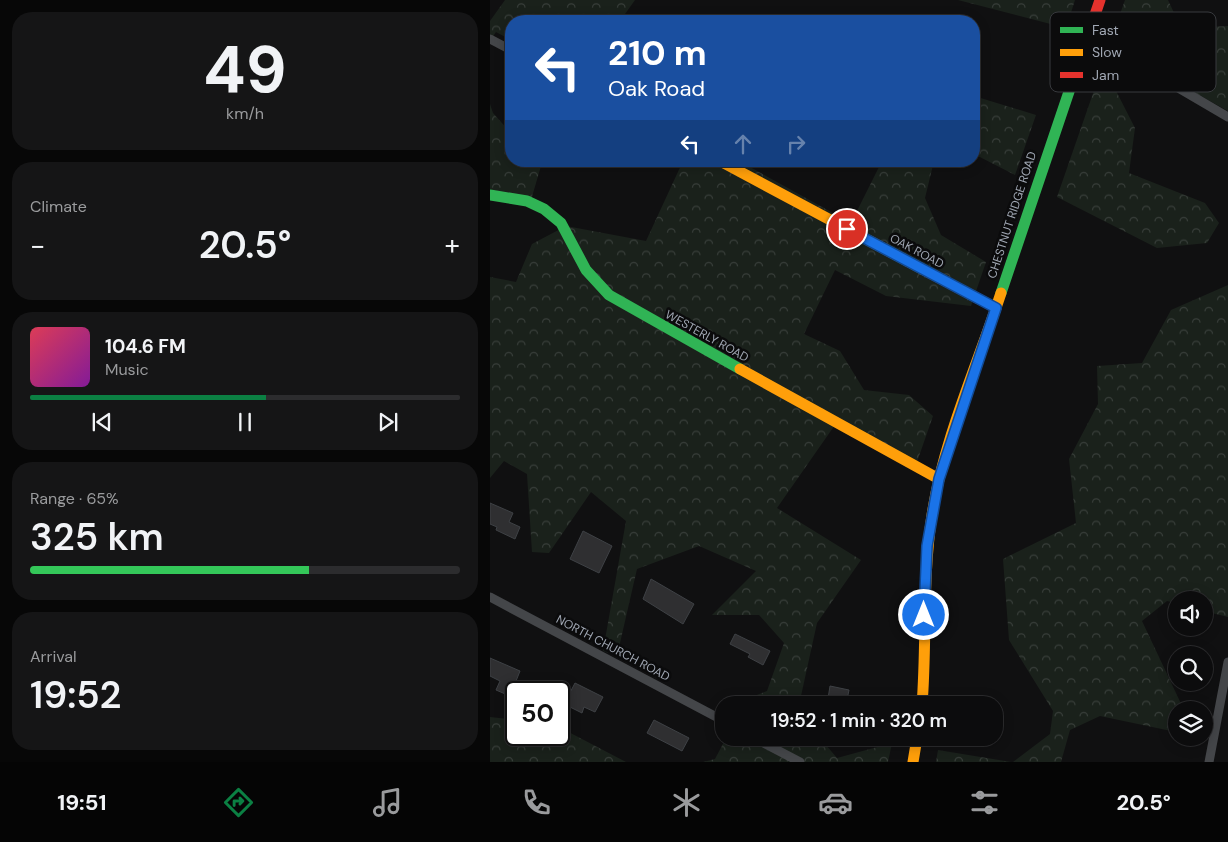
<!DOCTYPE html>
<html lang="en">
<head>
<meta charset="utf-8">
<style>
  :root { --surface:#0c0c0d; --page:#151516; --text:#f1f3f6; --muted:#9a9b9d; --line:#2c2c2e; --accent:#0b8043 }
  body { margin:0; font-family:"DM Sans",sans-serif; background:var(--page); color:var(--text); height:100vh; display:flex; flex-direction:column; font-size:19px; white-space:nowrap }
  * { box-sizing:border-box; margin:0 }
  p { font-size:16px; color:var(--muted) }
  .icon { flex:none; width:28px; height:28px; fill:none; stroke:currentColor; stroke-width:2; stroke-linecap:round; stroke-linejoin:round }
  .map { position:relative; flex:1; overflow:hidden }
  .sheet { display:flex; flex-direction:column; gap:12px; padding:12px; background:#070707; width:490px }
  .sheet>* { flex:none }
  .banner { position:absolute; left:15px; top:15px; width:475px; height:152px; border-radius:20px; box-shadow:0 2px 12px #0003,0 0 0 1px var(--line); background:#1a4fa0; color:#fff; overflow:hidden }
  .controls { position:absolute; left:678px; top:591px; display:grid; gap:10px }
  .controls a { display:grid; place-items:center; width:45px; height:45px; border-radius:50%; background:var(--surface); box-shadow:0 2px 12px #0003,0 0 0 1px var(--line); font-size:25px }
  .speed { position:absolute; left:15px; top:681px; display:flex; gap:10px; font-size:25px; font-weight:700; text-align:center }
  .speed>* { display:grid; place-content:center; width:65px; height:65px; border-radius:50%; background:var(--surface); box-shadow:0 2px 12px #0003,0 0 0 1px var(--line); line-height:1 }
  .speed .limit { border:2px solid #111; border-radius:8px; background:#fff; color:#111 }
  .pin { position:absolute; display:grid; place-items:center; width:42px; height:42px; color:#fff; margin:-21px; border:2px solid #fff; border-radius:50%; box-shadow:0 1px 5px #0007 }
  .me { position:absolute; width:55px; margin:-28px; rotate:0deg; stroke-linejoin:round; filter:drop-shadow(0 0 4px #0008) }
  .turn { display:flex; align-items:center; gap:18px; height:105px; padding:0 20px; font-size:22px }
  .turn .icon { width:65px; height:65px; stroke-width:2.5 }
  .turn b { display:block; font-size:35px; line-height:42px }
  .lanes { display:flex; align-items:center; height:48px; padding:0 20px; background:#0003; justify-content:center; gap:25px; direction:ltr }
  .lanes .off { opacity:.35 }
  .big { font-size:38px; font-weight:600; line-height:1.1 }
  .sheet .tile { flex:1; display:flex; flex-direction:column; justify-content:center; gap:8px; min-width:0; padding:0 18px; border-radius:20px; background:var(--page) }
  .sheet .dial { align-items:center; gap:0 }
  .dial b { font-size:65px; line-height:1 }
  .song { display:flex; align-items:center; gap:15px }
  .cover { width:60px; height:60px; border-radius:8px; background:linear-gradient(135deg,hsl(350 70% 55%),hsl(290 70% 35%)) }
  .played { height:5px; border-radius:2px; background:linear-gradient(90deg,var(--accent) 55%,var(--line) 55%) }
  .keys { display:flex; justify-content:space-around; direction:ltr }
  .heat { display:flex; justify-content:space-between; align-items:center; font-size:28px; direction:ltr }
  .charge { height:8px; border-radius:4px; background:linear-gradient(90deg,#34c759 65%,var(--line) 0) }
  .trip { position:absolute; left:225px; top:696px; width:288px; height:50px; border-radius:20px; background:var(--surface); box-shadow:0 2px 12px #0003,0 0 0 1px var(--line); font-weight:600; line-height:50px; text-align:center }
  .tabs { display:flex; height:80px; justify-content:space-around; align-items:center; background:#050505; color:var(--muted) }
  .tabs .icon { width:35px; height:35px }
  .tabs .active { color:var(--accent) }
  .tabs b { font-size:22px; color:var(--text) }
  main { display:flex; flex:1; min-height:0 }
  .map>svg:first-child { display:block }
  .forest { fill:url(#forest-crowns) }
  .building { fill:#2f2f31; stroke:#3e4145 }
  .lines { fill:none; stroke-linecap:round; stroke-linejoin:round }
  .street { stroke:#444649; stroke-width:9 }
  .fast { stroke:#30b455; stroke-width:11 }
  .slow { stroke:#ff9f0a; stroke-width:11 }
  .jam { stroke:#e5322d; stroke-width:11 }
  .route-casing { stroke:#114b97; stroke-width:12 }
  .route { stroke:#1a73e8; stroke-width:9 }
  .labels { text-anchor:middle; stroke-width:5; stroke-linejoin:round; paint-order:stroke }
  .street-label { font-size:12px; fill:#a0a7b3; stroke:#0b0b0c }
  .key { fill:#0b0b0c; stroke:#383a3e; stroke-width:1 }
  .key-label { font-size:14px; fill:#a0a7b3 }
</style>
</head>
<body>
<main>
<section class="sheet">
<div class="tile dial"><b>49</b><p>km/h</p></div>
<div class="tile"><p>Climate</p>
<div class="heat"><a>−</a><b class="big">20.5°</b><a>+</a></div>
</div>
<div class="tile">
<div class="song"><i class="cover"></i><div><b>104.6 FM</b><p>Music</p></div></div>
<div class="played"></div>
<div class="keys"><svg class="icon" aria-label="previous" viewBox="0 0 24 24"><path d="M18 5L8 12l10 7zM5 5v14"/></svg><svg class="icon" aria-label="pause" viewBox="0 0 24 24"><path d="M8 5v14M16 5v14"/></svg><svg class="icon" aria-label="next" viewBox="0 0 24 24"><path d="M6 5l10 7-10 7zM19 5v14"/></svg></div>
</div>
<div class="tile"><p>Range · 65%</p><b class="big">325 km</b><div class="charge"></div></div>
<div class="tile"><p>Arrival</p><b class="big">19:52</b></div>
</section>
<div class="map">
<svg width="738" height="762" viewBox="0 0 738 762">
  <defs>
    <pattern id="forest-crowns" width="20" height="18" patternUnits="userSpaceOnUse" patternTransform="scale(1.25)"><rect width="20" height="18" fill="#1a211b"/><path d="M2 6a3 3 0 1 1 6 0M12 15a3 3 0 1 1 6 0" fill="none" stroke="#383e3a"/></pattern>
  </defs>
  <rect width="100%" height="100%" fill="#101011"/>
  <path class="forest" d="M15,0H145L130,21H21V40L6,32L0,41V21Z
    M468,0H585L576,28Z
    M635,0H678L691,28L738,26V111L619,45Z
    M608,79L623,85L645,128L639,173L715,203L729,223L717,243L667,248L567,197Z
    M484,96L546,115L525,175L484,154Z
    M0,104L3,113L21,133V161H47L51,166L41,200L0,189Z
    M193,161H249L361,223L392,161H448L443,165L435,198L451,235L496,262L481,306L396,296L345,270L314,334L350,351L374,390L419,395L443,416L427,462L347,422L287,508L371,560L327,623L309,705H253L256,699L277,691L294,643L269,615H222L266,571L209,546L147,569L127,656L113,651L136,521L101,492L59,553L42,552L37,474L14,461L0,478V277L26,282L42,244L76,226L156,241Z
    M738,285V617L714,611V600H686V603L677,601L652,621L694,710H686V732L610,716L580,730L571,762H523L560,734L563,711L519,640L513,559L586,523L579,459L608,404L607,366L652,363L681,310Z
    M0,717L26,720V735H69V727L136,762H0Z
    M236,738H330L347,758L402,743L398,762H213L225,759Z
    M448,750L521,762H446Z"/>
  <path class="building" d="M0,503L23,513L19,522L30,527L25,539L6,530L7,527L0,524Z
    M93,531L122,546L109,573L80,559Z
    M161,579L204,604L193,624L153,599Z
    M245,634L280,651L273,665L258,657L260,654L240,644Z
    M0,658L30,671L20,696L6,690L10,681L0,676Z
    M85,683L113,697L105,712L94,707L92,713L74,704Z
    M340,686L359,690L356,705H337Z
    M164,720L199,738L192,751L157,733Z"/>
  <g class="lines">
    <path class="street" d="M598,35L738,117
      M0,39L21,50
      M0,597L234,721
      M264,738L310,762
      M719,762L738,662"/>
    <path class="fast" d="M0,195L37,201L54,209L71,223L96,270L119,295L250,369
      M511,293L588,65"/>
    <path class="slow" d="M230,161L434,270
      M250,369L449,479
      M432,705C437,642 432,578 442,515C454,438 487,366 511,293
      M423,762L427,738"/>
    <path class="jam" d="M588,65L610,0
      M434,270L506,308"/>
  </g>
  <g class="lines">
    <defs>
      <path id="route" d="M357,229L506,308L449,479L437,546L434,615"/>
    </defs>
    <use href="#route" class="route-casing"/>
    <use href="#route" class="route"/>
  </g>
  <g class="labels">
    <g class="street-label">
      <text transform="translate(522 215) rotate(-72)" y="4">CHESTNUT RIDGE ROAD</text>
      <text transform="translate(427 251) rotate(28)" y="4">OAK ROAD</text>
      <text transform="translate(217 336) rotate(29)" y="4">WESTERLY ROAD</text>
      <text transform="translate(123 648) rotate(28)" y="4">NORTH CHURCH ROAD</text>
    </g>
  </g>
  <rect x="560" y="12" width="166" height="80" rx="8" class="key"/>
  <rect x="570" y="27" width="23" height="6" fill="#30b455"/>
  <rect x="570" y="49" width="23" height="7" fill="#ff9f0a"/>
  <rect x="570" y="72" width="23" height="6" fill="#e5322d"/>
  <g class="key-label">
    <text x="602" y="35">Fast</text>
    <text x="602" y="57">Slow</text>
    <text x="602" y="80">Jam</text>
  </g>
</svg>
<div class="controls">
<a><svg class="icon" aria-label="sound" viewBox="0 0 24 24"><path d="M4 9h4l5-4v14l-5-4H4zM17 9q2 3 0 6"/></svg></a>
<a><svg class="icon" aria-label="search" viewBox="0 0 24 24"><circle cx="10" cy="10" r="6"/><path d="M15 15l6 6"/></svg></a>
<a><svg class="icon" aria-label="layers" viewBox="0 0 24 24"><path d="M12 4l9 5-9 5-9-5zM3 14l9 5 9-5"/></svg></a>
</div>
<div class="speed"><div class="limit">50</div></div>
<div class="pin" style="left:357px;top:229px;background:#d93025"><svg class="icon" aria-label="arrive" viewBox="0 0 24 24"><path d="M6 21V4h12l-3 4 3 4H6"/></svg></div>
<svg class="me" style="left:434px;top:615px" viewBox="-20 -20 40 40"><circle r="17" fill="#1a73e8" stroke="#fff" stroke-width="3"/><path d="M0-11L8 9 0 5-8 9z" fill="#fff"/></svg>
<div class="trip">19:52 · 1 min · 320 m</div>
<div class="banner">
<div class="turn"><svg class="icon" aria-label="left" viewBox="0 0 24 24"><path d="M17 20v-9H6M10 6l-5 5 5 5"/></svg><div><b>210 m</b>Oak Road</div></div>
<div class="lanes"><svg class="icon" aria-label="left" viewBox="0 0 24 24"><path d="M17 20v-9H6M10 6l-5 5 5 5"/></svg><svg class="icon off" aria-label="ahead" viewBox="0 0 24 24"><path d="M12 20V5M6 11l6-6 6 6"/></svg><svg class="icon off" aria-label="right" viewBox="0 0 24 24"><path d="M7 20v-9h11M14 6l5 5-5 5"/></svg></div>
</div>
</div>
</main>
<nav class="tabs">
<b>19:51</b>
<svg class="icon active" aria-label="directions" viewBox="0 0 24 24"><path d="M12 3l9 9-9 9-9-9zM9 14v-3h6M13 9l2 2-2 2"/></svg>
<svg class="icon" aria-label="music" viewBox="0 0 24 24"><path d="M9 18V5l10-2v13"/><circle cx="6" cy="18" r="3"/><circle cx="16" cy="16" r="3"/></svg>
<svg class="icon" aria-label="phone" viewBox="0 0 24 24"><path d="M5 4h4l2 5-3 2q2 4 5 5l2-3 5 2v4C11 20 4 13 5 4z"/></svg>
<svg class="icon" aria-label="climate" viewBox="0 0 24 24"><path d="M12 3v18M4 7l16 10M4 17L20 7"/></svg>
<svg class="icon" aria-label="car" viewBox="0 0 24 24"><path d="M5 17H2v-5l4-1 3-4h7l3 4 3 1v5h-3M9 17h6M6 11h13"/><circle cx="7" cy="17" r="2"/><circle cx="17" cy="17" r="2"/></svg>
<svg class="icon" aria-label="filters" viewBox="0 0 24 24"><path d="M4 7h16M4 17h16"/><circle cx="9" cy="7" r="2"/><circle cx="15" cy="17" r="2"/></svg>
<b>20.5°</b>
</nav>
</body>
</html>
